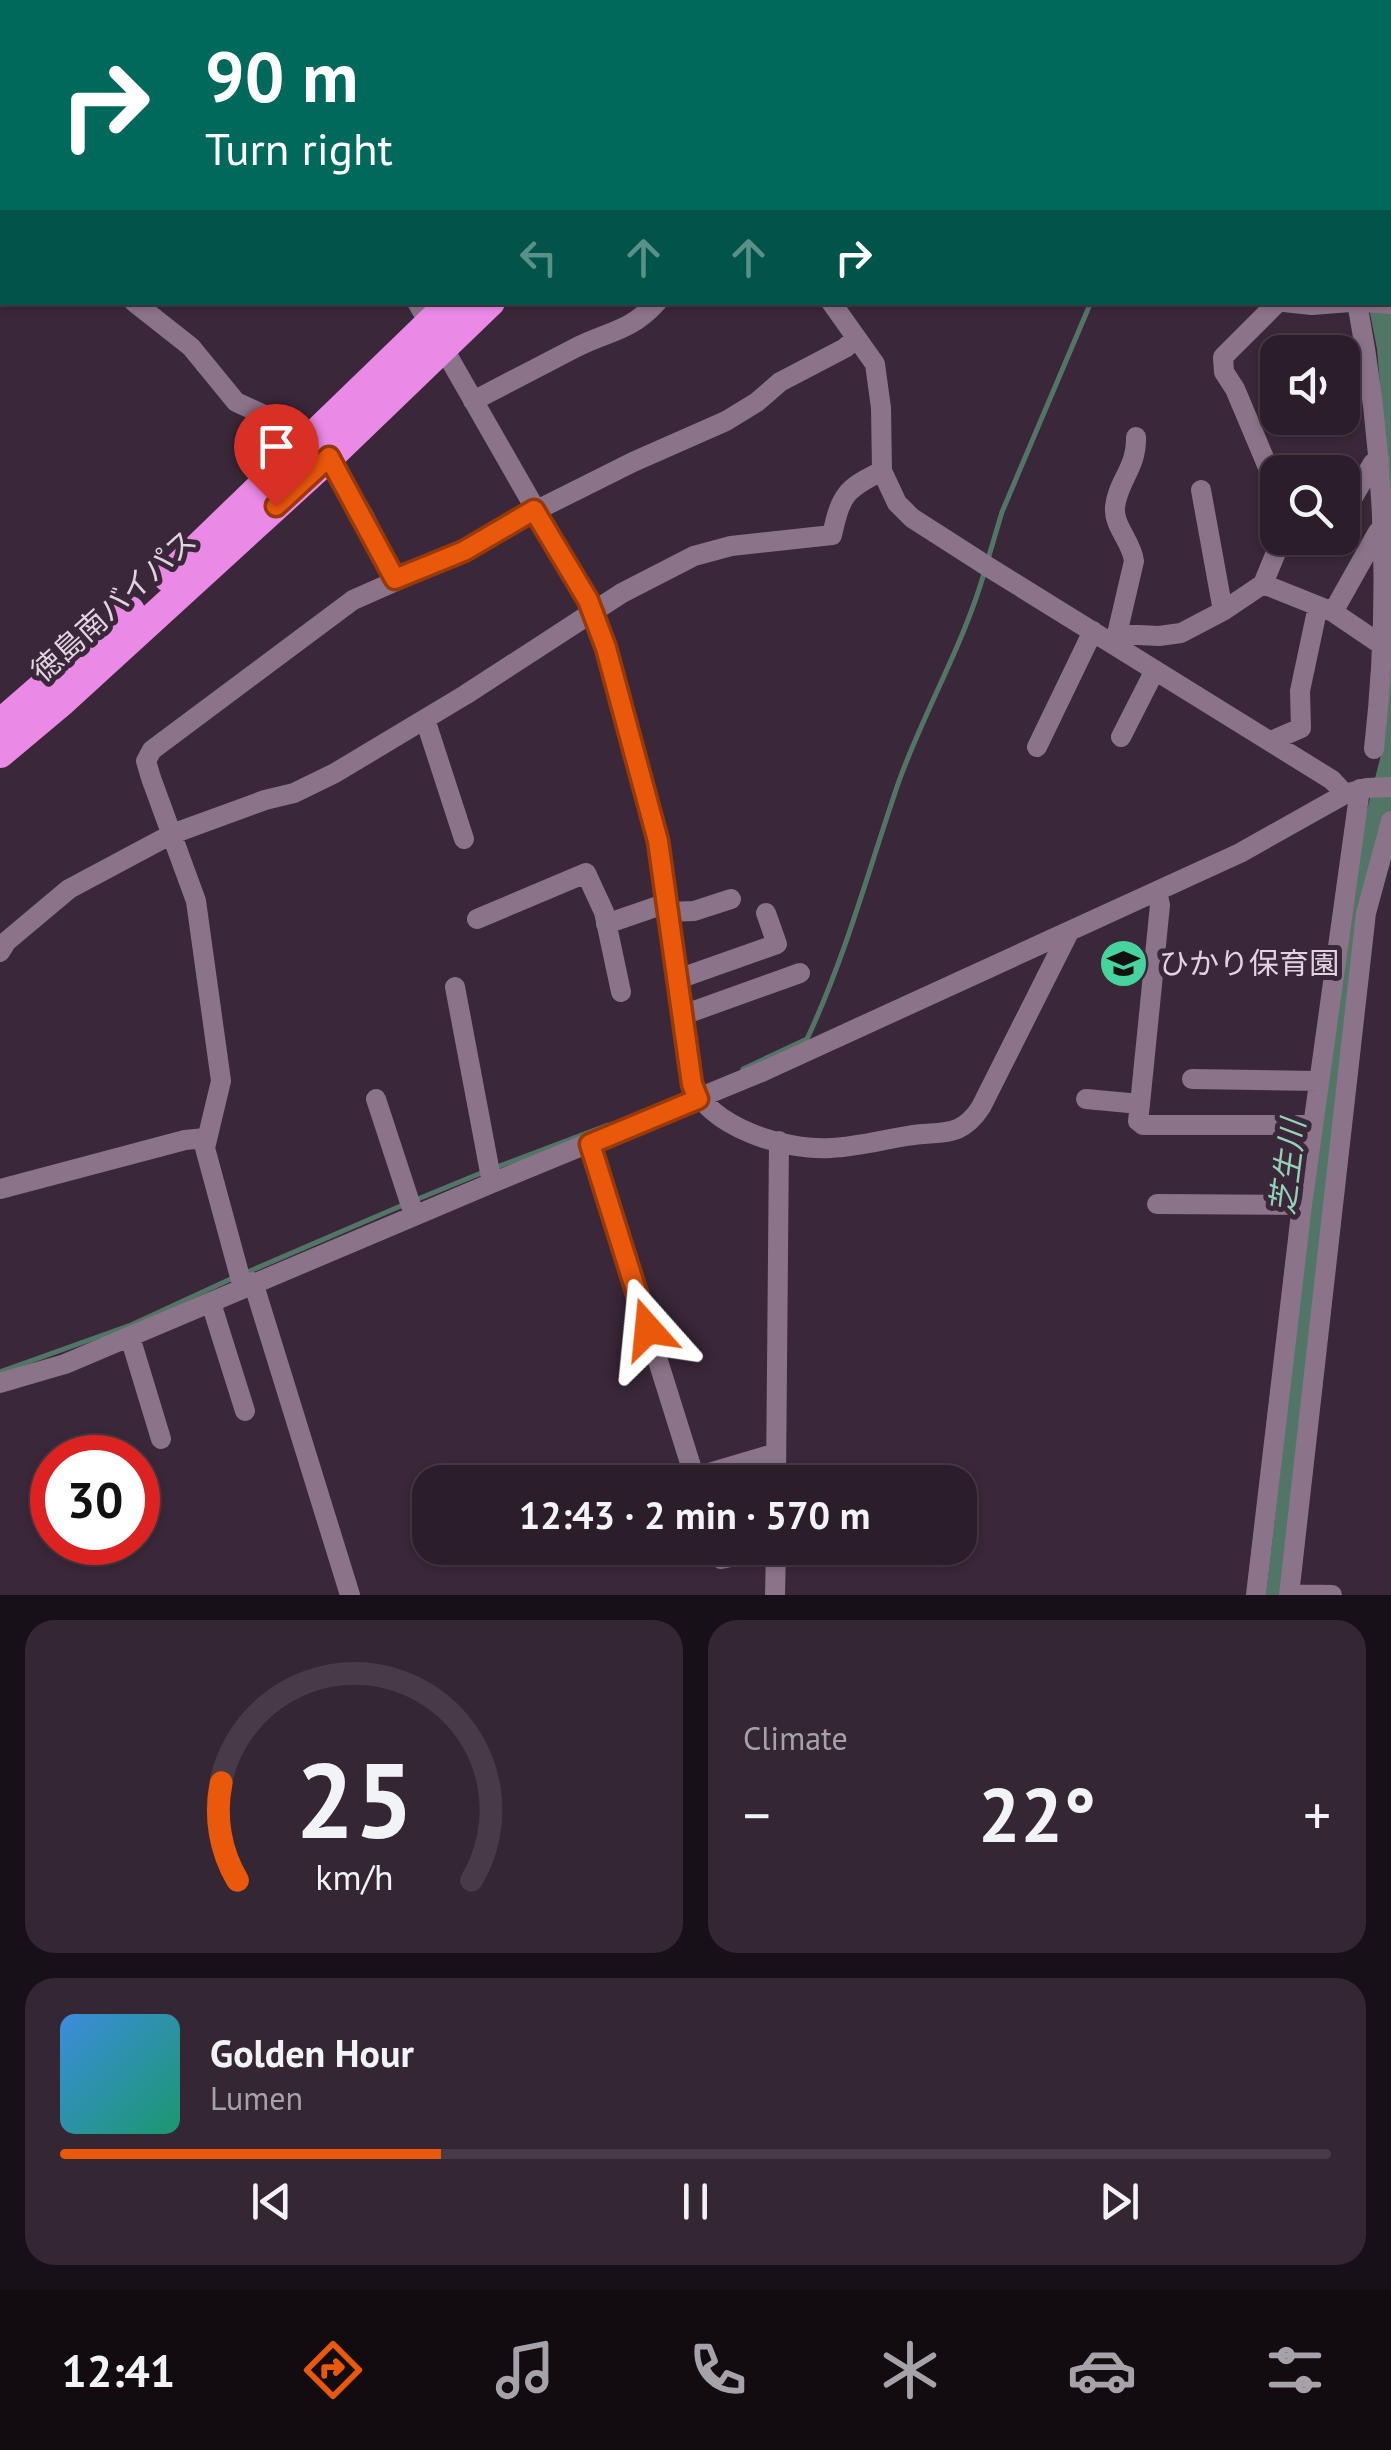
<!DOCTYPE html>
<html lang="en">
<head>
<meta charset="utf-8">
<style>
  :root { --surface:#2c1d2b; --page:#342633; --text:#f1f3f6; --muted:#a6a2a9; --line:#483b47; --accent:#ea580c }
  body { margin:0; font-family:"PT Sans","Noto Sans JP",sans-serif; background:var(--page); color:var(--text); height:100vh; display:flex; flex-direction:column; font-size:38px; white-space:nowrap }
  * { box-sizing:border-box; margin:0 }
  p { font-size:32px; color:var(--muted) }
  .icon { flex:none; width:55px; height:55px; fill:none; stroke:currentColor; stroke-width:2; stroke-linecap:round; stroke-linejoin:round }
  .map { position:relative; height:1595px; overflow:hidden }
  .drawer { display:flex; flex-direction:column; gap:25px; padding:25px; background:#181018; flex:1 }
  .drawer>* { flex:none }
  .banner { position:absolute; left:0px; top:0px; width:1392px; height:305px; box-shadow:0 2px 8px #0004,0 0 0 2px var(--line); background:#00695c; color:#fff; overflow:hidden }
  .tools { position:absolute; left:1260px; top:335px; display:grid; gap:20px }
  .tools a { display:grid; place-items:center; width:100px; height:100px; border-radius:20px; background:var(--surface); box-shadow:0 2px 8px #0004,0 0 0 2px var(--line); font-size:50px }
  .speed { position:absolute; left:30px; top:1435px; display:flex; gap:20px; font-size:50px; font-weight:700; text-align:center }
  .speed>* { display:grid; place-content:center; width:130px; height:130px; border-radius:50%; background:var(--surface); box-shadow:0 2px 8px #0004,0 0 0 2px var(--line); line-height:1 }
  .speed .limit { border:15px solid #d22; background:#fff; color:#111 }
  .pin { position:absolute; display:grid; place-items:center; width:85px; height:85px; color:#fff; margin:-102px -42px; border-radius:50% 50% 50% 0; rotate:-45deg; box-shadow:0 0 10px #0007 }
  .pin .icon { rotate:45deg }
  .me { position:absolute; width:110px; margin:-55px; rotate:342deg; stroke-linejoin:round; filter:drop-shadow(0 0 8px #0008) }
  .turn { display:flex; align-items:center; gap:35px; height:210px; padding:0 40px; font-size:45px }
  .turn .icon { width:130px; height:130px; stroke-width:2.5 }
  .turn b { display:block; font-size:70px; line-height:85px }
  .lanes { display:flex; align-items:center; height:95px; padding:0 40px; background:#0003; justify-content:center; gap:50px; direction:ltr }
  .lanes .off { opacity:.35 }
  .big { font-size:75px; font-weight:700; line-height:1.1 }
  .drawer .widget { flex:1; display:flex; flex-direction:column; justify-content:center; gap:15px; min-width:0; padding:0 35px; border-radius:30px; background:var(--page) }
  .drawer .dial { align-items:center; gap:0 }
  .dial svg { height:260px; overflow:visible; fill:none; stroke:var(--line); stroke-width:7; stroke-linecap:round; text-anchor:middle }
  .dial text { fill:var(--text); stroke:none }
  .song { display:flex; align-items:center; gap:30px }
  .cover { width:120px; height:120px; border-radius:15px; background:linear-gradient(135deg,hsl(210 70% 55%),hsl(160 70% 35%)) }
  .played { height:10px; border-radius:5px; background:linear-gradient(90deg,var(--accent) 30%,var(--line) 30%) }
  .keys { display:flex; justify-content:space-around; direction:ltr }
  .heat { display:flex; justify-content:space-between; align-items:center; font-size:55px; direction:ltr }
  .drawer .tiles { flex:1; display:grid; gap:25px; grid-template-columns:1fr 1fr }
  .widget:last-child { grid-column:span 2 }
  .trip { position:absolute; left:412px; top:1465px; width:565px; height:100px; border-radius:30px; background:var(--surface); box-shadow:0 2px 8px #0004,0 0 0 2px var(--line); font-weight:700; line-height:100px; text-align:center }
  .dock { display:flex; height:160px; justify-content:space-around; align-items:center; background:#120c11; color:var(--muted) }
  .dock .icon { width:70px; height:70px }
  .dock .current { color:var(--accent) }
  .dock b { font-size:45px; color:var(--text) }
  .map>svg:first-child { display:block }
  .water { fill:#527665 }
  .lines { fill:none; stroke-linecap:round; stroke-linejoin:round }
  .stream { stroke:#527665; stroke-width:5 }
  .minor { stroke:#8b7389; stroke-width:20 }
  .major { stroke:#c580c1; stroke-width:25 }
  .highway { stroke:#eb89e7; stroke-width:30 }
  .route-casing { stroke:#983908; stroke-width:25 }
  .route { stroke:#ea580c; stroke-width:18 }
  .labels { text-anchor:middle; stroke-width:10; stroke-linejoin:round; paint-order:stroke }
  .street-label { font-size:30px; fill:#e1d4e0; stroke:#3a2739 }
  .poi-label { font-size:30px; fill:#e1d4e0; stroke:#3a2739; text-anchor:start }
  .water-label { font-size:32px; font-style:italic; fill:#92d3b5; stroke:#3a2739 }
</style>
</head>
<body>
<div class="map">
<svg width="1391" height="1595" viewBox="0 0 1391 1595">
  <rect width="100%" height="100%" fill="#3a2739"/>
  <path class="water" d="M1390,287L1391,292V516L1377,349L1368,303L1390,302Z
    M1391,614V809L1369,880L1284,1595H1266L1307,1240L1360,837L1382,751Z"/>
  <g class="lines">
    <path class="stream" d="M1146,0L1148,2
      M988,559L1002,512L1091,302
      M743,1069L807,1039C846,956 869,868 899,781C925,709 964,644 985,570
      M497,1167L608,1125
      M413,1201L486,1171
      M243,1274L403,1205
      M0,1372L131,1325L233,1278"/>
    <path class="minor" d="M669,0L670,2
      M1276,0L1277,2
      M1318,0L1319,2
      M7,2L8,0
      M1,40L2,32
      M1390,266L1391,269
      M134,302L191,347L236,402L301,432L310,441
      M417,302L588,601L606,648L658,841L692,1083C710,1128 786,1151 831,1148C857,1147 882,1140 907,1136C940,1130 960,1140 981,1107L1069,932
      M831,302L875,364L881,408L882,471L897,503L912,518L990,568L1332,780L1345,794
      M1284,302L1312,305L1350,302
      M1357,302C1385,450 1391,600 1374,749
      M1365,302L1391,304
      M473,401C508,383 542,365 577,347C609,331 631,331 657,302
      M329,457L364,516L395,579
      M1201,490L1223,611
      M1278,491L1235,389L1224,372L1223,357L1278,302
      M1342,516L1373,463L1379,459
      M1263,584L1333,612L1389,650
      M1333,612L1378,532L1385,529
      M1117,634L1134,561C1132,542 1113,526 1115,507C1118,480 1137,468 1136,437
      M1113,643L1117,634L1159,636L1181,633L1223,611L1263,584L1282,538
      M425,719L464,839
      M1121,737L1155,670
      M1271,741L1301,728L1300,691L1318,606
      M1037,747L1093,631
      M668,912L694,911L731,899
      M477,919L586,873L604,912L621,992
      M606,924L667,903
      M0,952L7,941L69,889L172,834L265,800L294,793L335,773L465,695L622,593L694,556L731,546L832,535C841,495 845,489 882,471
      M678,979L777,944L766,913
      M455,987L492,1183
      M683,1015L800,973
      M1192,1079L1319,1081
      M376,1099L414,1215
      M1086,1099L1140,1104L1138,1121L1143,1125H1313
      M1140,1104L1160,905L1157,891
      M590,1144L696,1482
      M0,1189L185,1140L205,1138
      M1157,1204L1302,1205
      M253,1282L350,1595
      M243,1288L205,1148L221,1081L196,901L151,778L146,761L152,750L353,600L464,551L489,534L633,462L726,421L757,402L780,382L845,348L855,339
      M211,1303L245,1411
      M130,1337L161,1439
      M0,1383L65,1364L492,1183L764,1071L1240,853L1345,794L1366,788L1391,787
      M695,1477L776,1453
      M776,1482L779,1141
      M717,1548L721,1559L774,1548
      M1289,1594L1332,1595
      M775,1595L776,1548
      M1256,1595L1302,1205L1360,789
      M1289,1595L1366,913L1391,821"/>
    <path class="major" d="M382,2L384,0
      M0,190L2,189"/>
    <path class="highway" d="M758,2L761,0
      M792,2L794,0
      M168,577L452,302
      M0,724L130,611
      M0,753L62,701L329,457L490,302"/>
  </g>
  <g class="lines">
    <defs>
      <path id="route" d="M276,506L329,457L395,579L464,551L534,510L588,600L606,648L658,841L692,1084L698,1099L590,1144L648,1329"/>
    </defs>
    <use href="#route" class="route-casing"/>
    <use href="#route" class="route"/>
  </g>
  <defs>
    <symbol id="school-disc" viewBox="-11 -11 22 22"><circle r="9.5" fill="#46d49e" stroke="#3a2739"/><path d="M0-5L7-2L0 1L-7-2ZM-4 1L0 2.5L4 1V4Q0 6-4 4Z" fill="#111"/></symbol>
  </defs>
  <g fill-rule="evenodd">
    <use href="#school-disc" x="1096" y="936" width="55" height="55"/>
  </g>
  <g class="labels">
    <g class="street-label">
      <text transform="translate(114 606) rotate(-42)" y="10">徳島南バイパス</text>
    </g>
    <g class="poi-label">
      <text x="1159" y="974">ひかり保育園</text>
    </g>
    <g class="water-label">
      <text transform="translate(1288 1167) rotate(-83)" y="11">芝生川</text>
    </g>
  </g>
</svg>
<div class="tools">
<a><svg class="icon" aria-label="sound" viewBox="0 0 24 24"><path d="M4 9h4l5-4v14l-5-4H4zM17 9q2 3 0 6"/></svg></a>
<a><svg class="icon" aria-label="search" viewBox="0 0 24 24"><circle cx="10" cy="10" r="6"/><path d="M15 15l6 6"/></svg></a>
</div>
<div class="speed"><div class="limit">30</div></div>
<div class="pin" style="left:276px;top:506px;background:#d93025"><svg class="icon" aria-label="arrive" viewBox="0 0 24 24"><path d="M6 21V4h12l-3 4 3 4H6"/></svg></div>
<svg class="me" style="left:648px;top:1329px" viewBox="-20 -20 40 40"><path d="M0-17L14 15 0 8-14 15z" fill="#ea580c" stroke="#fff" stroke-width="4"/></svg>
<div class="trip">12:43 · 2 min · 570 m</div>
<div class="banner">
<div class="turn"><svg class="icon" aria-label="right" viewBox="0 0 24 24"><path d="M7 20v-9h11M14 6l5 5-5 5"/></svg><div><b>90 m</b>Turn right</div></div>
<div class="lanes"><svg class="icon off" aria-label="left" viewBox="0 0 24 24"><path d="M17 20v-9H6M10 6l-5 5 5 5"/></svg><svg class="icon off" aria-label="ahead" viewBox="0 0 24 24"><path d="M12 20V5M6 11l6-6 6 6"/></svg><svg class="icon off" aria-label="ahead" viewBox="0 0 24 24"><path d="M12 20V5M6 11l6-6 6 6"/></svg><svg class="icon" aria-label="right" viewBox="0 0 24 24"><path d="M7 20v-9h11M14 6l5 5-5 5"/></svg></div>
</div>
</div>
<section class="drawer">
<div class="tiles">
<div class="widget dial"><svg viewBox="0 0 100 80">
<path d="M14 69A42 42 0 1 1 86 69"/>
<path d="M14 69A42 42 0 0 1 9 39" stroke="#ea580c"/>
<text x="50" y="56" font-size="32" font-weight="700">25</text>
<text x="50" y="72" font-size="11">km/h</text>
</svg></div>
<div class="widget"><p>Climate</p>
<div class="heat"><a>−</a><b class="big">22°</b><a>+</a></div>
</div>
<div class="widget">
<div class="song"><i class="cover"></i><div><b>Golden Hour</b><p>Lumen</p></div></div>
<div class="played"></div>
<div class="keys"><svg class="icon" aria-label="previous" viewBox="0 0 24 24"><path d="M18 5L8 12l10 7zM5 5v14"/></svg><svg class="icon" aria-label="pause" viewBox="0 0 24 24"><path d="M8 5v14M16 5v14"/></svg><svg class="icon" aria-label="next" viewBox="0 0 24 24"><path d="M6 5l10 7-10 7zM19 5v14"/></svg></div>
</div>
</div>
</section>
<nav class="dock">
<b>12:41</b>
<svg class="icon current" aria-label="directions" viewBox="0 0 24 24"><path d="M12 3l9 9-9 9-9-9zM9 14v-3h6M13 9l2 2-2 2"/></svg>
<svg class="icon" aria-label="music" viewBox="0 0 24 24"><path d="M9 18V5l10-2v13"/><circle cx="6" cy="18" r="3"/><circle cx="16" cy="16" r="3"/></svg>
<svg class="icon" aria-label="phone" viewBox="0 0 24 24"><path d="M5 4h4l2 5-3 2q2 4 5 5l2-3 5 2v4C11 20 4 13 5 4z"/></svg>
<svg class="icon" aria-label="climate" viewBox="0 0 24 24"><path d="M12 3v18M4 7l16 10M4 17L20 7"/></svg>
<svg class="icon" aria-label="car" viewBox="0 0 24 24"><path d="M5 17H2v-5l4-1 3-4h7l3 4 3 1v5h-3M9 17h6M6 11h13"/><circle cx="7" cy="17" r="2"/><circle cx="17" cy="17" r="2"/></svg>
<svg class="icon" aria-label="filters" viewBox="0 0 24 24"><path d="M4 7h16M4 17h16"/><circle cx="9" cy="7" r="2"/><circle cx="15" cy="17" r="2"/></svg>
</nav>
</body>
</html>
